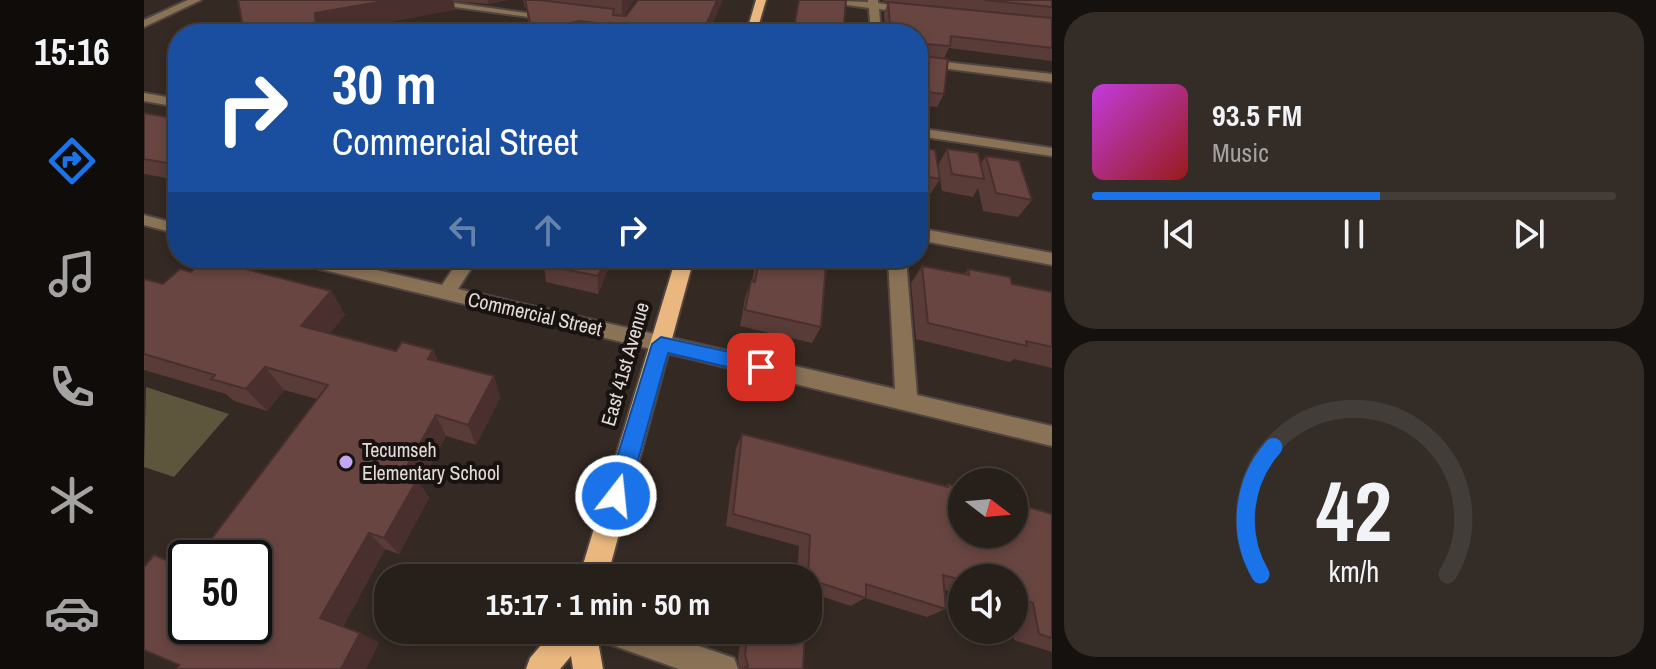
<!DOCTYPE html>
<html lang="en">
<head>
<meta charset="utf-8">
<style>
  :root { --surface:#271f1a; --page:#332c27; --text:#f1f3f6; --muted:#a4a2a2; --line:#433d39; --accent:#1a73e8 }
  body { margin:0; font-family:"Archivo Narrow",sans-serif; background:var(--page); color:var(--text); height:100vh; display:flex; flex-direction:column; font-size:30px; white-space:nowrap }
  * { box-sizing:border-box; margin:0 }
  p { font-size:26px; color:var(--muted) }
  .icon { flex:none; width:44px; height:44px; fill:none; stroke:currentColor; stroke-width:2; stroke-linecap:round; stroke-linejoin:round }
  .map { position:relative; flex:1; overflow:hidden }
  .sheet { display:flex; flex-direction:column; gap:12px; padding:12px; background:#15110e; width:604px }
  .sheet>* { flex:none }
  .banner { position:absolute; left:24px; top:24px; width:760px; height:244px; border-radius:32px; box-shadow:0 4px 12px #0003,0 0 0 2px var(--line); background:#1a4fa0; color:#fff; overflow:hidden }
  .needle { width:52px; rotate:106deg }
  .controls { position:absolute; left:804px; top:468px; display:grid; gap:16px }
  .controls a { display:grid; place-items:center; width:80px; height:80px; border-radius:50%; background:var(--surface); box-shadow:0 4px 12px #0003,0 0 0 2px var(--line); font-size:40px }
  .speed { position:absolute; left:24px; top:540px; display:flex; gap:16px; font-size:40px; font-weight:700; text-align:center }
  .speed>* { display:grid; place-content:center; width:104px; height:104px; border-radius:50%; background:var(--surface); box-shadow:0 4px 12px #0003,0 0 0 2px var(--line); line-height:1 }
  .speed .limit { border:4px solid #111; border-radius:12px; background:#fff; color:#111 }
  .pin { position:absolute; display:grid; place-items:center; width:68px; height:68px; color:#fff; margin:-34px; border-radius:16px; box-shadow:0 4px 12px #0006 }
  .me { position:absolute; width:88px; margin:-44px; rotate:16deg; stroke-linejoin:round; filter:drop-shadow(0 0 6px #0008) }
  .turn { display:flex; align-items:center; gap:28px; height:168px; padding:0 32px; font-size:36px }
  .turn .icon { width:104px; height:104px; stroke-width:2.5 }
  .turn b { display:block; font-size:56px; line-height:68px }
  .lanes { display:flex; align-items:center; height:76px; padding:0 32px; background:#0003; justify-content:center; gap:40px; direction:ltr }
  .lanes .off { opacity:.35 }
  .sheet .tile { flex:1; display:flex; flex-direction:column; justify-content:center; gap:12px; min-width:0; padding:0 28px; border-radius:32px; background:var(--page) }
  .sheet .dial { align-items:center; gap:0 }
  .dial svg { height:208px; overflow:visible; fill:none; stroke:var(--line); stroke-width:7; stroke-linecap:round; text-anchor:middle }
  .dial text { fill:var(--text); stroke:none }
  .song { display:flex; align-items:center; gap:24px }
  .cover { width:96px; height:96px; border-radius:12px; background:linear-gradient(135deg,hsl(290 70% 55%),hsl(0 70% 35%)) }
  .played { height:8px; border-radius:4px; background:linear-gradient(90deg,var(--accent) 55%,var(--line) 55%) }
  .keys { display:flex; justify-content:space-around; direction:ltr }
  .trip { position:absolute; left:230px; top:564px; width:448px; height:80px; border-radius:32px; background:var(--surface); box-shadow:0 4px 12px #0003,0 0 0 2px var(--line); font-weight:700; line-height:80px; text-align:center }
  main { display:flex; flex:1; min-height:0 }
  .tab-bar { display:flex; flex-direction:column; width:144px; justify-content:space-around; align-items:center; background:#100c0a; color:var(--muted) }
  .tab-bar .icon { width:56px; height:56px }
  .tab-bar .active { color:var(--accent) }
  .tab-bar b { font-size:36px; color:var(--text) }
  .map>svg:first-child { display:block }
  .green { fill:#5d553c }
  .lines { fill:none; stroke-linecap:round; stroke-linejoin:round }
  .minor-casing { stroke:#504540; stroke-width:4 }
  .major-casing { stroke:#504540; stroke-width:4 }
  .minor { fill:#8a7257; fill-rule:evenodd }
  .major { fill:#eab87f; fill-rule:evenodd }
  .wall { fill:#593b38 }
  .shaded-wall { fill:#49302e }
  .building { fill:#684541; stroke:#49302e; stroke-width:2 }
  .route { fill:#1a73e8; stroke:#114b97; stroke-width:2 }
  .poi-dot { fill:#c3a7f2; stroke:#181310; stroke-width:3 }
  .labels { text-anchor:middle; stroke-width:8; stroke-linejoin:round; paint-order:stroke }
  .street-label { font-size:20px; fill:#e3dbd7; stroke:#181310 }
  .poi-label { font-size:20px; fill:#e3dbd7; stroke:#181310; text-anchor:start }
</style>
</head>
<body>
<main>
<nav class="tab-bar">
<b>15:16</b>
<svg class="icon active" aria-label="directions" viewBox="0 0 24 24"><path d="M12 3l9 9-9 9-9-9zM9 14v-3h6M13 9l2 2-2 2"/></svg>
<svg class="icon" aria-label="music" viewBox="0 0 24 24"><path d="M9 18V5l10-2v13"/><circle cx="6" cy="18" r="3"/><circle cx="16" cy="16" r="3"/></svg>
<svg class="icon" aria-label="phone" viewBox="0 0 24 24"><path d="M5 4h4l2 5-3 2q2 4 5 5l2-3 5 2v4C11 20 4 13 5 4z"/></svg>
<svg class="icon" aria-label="climate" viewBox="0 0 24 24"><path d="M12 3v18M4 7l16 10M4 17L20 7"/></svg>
<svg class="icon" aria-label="car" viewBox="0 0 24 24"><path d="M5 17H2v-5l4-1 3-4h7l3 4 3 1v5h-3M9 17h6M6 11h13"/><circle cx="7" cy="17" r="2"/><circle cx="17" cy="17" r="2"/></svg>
</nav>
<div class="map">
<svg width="908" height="669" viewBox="0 0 908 669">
  <rect width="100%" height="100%" fill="#342923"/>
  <path class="green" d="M2,387L85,414L30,477L0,467Z"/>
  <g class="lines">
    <defs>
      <path id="minor" d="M44,0H57L0,27V20Z
        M259,0H288L412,17L407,20Z
        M667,0L724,2V0H734V3L774,10L769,13L735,9L737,34H727L725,8Z
        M774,59L908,74V82L774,65Z
        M0,93L34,99V107L0,101Z
        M774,128L908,148V156L774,136Z
        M0,215L34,224V234L0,225Z
        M774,228L908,253V265L774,240Z
        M146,258H181L298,285L316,258H334L314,289L751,389L744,258H762L773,395L908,426V446L155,264Z
        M449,630H508L590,658L594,669H535L454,640Z"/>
      <path id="major" d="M612,0H622L612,34H602Z
        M532,258H550L463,578H435Z
        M410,630H452L459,669H429L427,656L416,669H382L386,658Z"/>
    </defs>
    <use href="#minor" class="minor-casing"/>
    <use href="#major" class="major-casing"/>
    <use href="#minor" class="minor"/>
    <use href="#major" class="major"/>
  </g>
  <path class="wall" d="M94,0H364L344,4L310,1L311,10Z
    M379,0H490L480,15L564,34H386L382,8H381Z
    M739,0H908V61L805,48L800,58V94L793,107L774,105V34H741L740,14L744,2L739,1Z
    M0,113L34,119V180L0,174Z
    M774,147L794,165L803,149L836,164L842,156L888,200L874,217L839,211L834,188L829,197L798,191L796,179L785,196L774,194Z
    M612,258H679L677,327L668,343L596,326L601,298L607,281H608Z
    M465,260V267L454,294L402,282L400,265Z
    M778,266L820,274L824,269L868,284L908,292V368L870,359L866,362L772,339L767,283Z
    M47,272L187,291L201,315L186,333L252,351L289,350L294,362L350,376L356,398L332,445L302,436L276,484L285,498L255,554L241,549L199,627L216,633L235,643L35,665L42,626L173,399L140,390L123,411L90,401L82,394L0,370V279L19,284Z
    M598,434L801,486L804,484L908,514V652L870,640L869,630H870V578H818V596L801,590L802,609L783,617L721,598L707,606L664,592V578H653L655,546L582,526L592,448Z
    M597,630H661L659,669H596L594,660Z"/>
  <path class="shaded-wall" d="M246,0H309L311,10L181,34H172L171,13Z
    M344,0H364L344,4Z
    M478,0H490L478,20Z
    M573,0H579L564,34H558Z
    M436,21L437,34H388V31Z
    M137,26L140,34H101L100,33Z
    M462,258H466L465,267L454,294V276Z
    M187,291L201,315L173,349L157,326Z
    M289,350L299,372L284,359Z
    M121,367L140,390L123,411L102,389Z
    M350,376L356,398L332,445L324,425Z
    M292,415L302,436L276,484L285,498L255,554L240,538L258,475Z
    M225,533L241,549L198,629L176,618Z
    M216,633L235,643L222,669H197Z"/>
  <path class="building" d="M94,0H246L171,13L172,34H124L137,26L100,33Z
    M381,0H395L470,9L469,15L482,16L494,0H573L558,34H499L502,29L436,21L388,31Z
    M655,0H702L699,34H649Z
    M841,0H908V7Z
    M744,2L908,18V48L807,36L806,46L780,44L777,47L779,56L804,59L800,94L774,91V34H747Z
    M308,29L312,34H285Z
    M0,113L34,119V165L0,159Z
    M774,147L791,150L796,179L774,175Z
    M803,149L834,153L840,179L808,174Z
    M842,156L875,161L888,200L852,193Z
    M404,258H462L454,276L400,265Z
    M615,258H679L678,262L682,263L677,327L601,310L607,281L611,282Z
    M62,259L187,291L157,326L252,351L258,342L289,350L284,359L350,376L324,425L292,415L258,475L273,480L240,538L225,533L176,618L216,633L197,669H32L35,665L0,650V567L10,555L42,568V626H110V558H53L184,385L121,367L102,389L67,379L71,375L0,354V279L19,284L36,269L47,272Z
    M778,266L825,275L824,269L866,277L868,284L908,292V347L882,341L883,346L784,323Z
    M598,434L804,487V484L818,488V534H870V503L908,514V638L895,634L889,603L870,597V578H818V580L799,575L802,609L722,584V598L664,579L666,535L589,514Z
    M604,630H661L659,669H600V668L604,666L601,655Z"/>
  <path class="route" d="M517,337L617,359L624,361L627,367L624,373L617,375L524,353L484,496L480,504L472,507L464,504L461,496L508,344Z"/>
  <circle class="poi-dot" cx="202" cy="462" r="8"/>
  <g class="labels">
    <g class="street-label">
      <text transform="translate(391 314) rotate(13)" y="7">Commercial Street</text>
      <text transform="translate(481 364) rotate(-74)" y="7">East 41st Avenue</text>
    </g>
    <g class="poi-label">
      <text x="218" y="457">Tecumseh<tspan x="218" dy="23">Elementary School</tspan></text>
    </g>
  </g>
</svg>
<div class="controls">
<a><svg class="needle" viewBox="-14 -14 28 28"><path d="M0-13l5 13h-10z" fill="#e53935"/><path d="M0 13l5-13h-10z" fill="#a4a2a2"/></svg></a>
<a><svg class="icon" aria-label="sound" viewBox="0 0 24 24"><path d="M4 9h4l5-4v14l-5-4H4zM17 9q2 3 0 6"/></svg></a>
</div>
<div class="speed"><div class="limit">50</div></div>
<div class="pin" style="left:617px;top:367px;background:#d93025"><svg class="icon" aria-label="arrive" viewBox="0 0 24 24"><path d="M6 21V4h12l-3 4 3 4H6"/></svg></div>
<svg class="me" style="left:472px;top:496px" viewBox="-20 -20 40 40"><circle r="17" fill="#1a73e8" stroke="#fff" stroke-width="3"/><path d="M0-11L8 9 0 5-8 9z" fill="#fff"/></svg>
<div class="trip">15:17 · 1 min · 50 m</div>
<div class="banner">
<div class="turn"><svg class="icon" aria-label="right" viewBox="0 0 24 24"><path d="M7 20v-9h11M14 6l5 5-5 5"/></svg><div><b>30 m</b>Commercial Street</div></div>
<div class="lanes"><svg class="icon off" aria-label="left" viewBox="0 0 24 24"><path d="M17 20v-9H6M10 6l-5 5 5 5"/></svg><svg class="icon off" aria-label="ahead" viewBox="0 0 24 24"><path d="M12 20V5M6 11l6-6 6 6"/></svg><svg class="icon" aria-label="right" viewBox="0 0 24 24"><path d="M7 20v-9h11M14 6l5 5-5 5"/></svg></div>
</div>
</div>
<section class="sheet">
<div class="tile">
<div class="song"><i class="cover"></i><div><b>93.5 FM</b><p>Music</p></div></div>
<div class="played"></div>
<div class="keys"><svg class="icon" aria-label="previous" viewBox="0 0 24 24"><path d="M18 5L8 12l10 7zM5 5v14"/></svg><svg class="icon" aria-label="pause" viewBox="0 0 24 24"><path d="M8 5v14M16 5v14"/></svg><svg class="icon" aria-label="next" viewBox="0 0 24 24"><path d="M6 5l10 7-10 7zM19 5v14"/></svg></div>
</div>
<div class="tile dial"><svg viewBox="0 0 100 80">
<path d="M14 69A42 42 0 1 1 86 69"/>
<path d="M14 69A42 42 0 0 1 19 20" stroke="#1a73e8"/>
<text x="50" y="56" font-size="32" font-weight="700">42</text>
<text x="50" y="72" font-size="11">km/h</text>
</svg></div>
</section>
</main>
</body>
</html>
